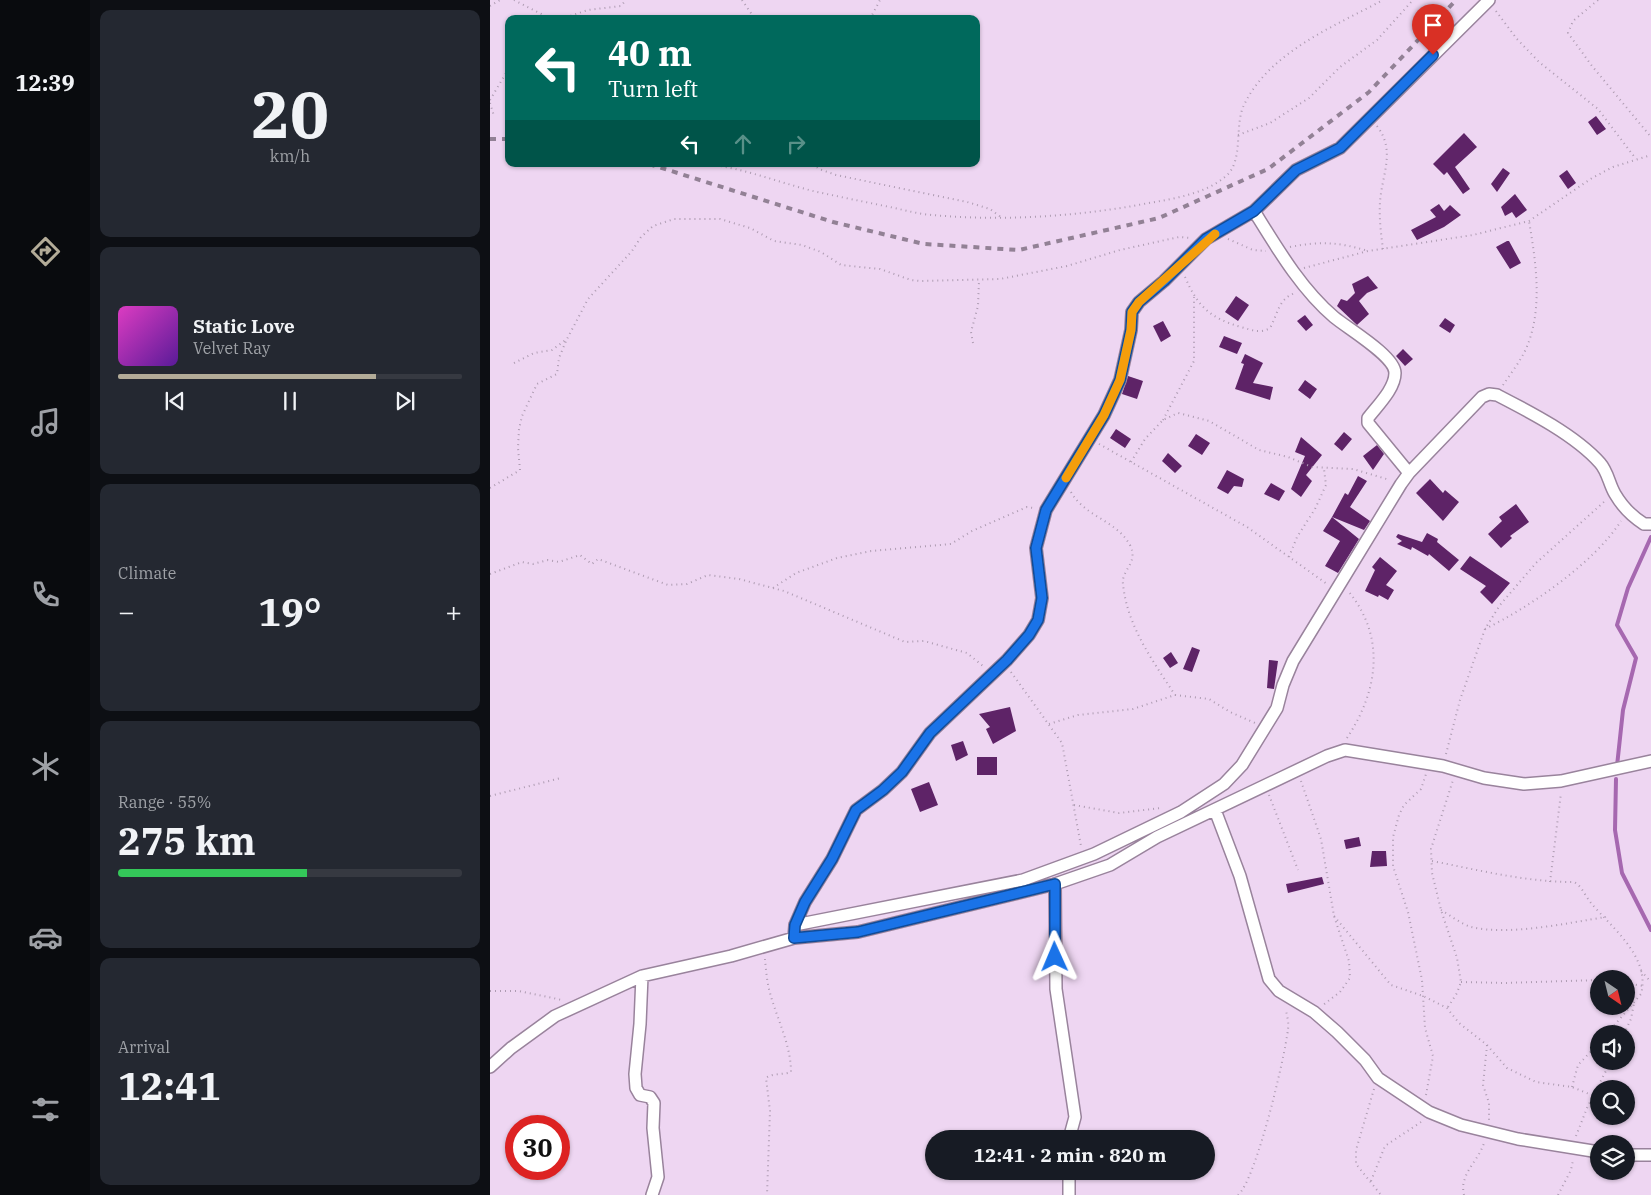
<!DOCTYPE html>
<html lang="en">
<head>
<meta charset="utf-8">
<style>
  :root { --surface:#171b24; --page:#242831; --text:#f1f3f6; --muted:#9ea1a6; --line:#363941; --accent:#b3ac98 }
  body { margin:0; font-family:"IBM Plex Serif",serif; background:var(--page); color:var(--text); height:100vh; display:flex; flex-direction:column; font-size:19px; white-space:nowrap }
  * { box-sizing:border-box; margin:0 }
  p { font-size:16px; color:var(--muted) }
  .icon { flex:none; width:28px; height:28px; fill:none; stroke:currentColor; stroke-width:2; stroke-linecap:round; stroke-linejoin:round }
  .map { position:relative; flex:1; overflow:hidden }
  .side { display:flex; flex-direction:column; gap:10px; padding:10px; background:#0d0f14; width:400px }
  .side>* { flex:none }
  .hud { position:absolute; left:15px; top:15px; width:475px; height:152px; border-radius:10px; box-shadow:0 1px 4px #0004; background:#00695c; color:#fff; overflow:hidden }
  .needle { width:32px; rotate:145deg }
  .buttons { position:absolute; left:1100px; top:970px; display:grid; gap:10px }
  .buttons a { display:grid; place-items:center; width:45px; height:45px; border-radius:50%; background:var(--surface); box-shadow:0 1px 4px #0004; font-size:25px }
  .speed { position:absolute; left:15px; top:1115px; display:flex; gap:10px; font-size:25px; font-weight:700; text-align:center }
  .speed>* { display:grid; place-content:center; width:65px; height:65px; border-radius:50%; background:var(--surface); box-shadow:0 1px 4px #0004; line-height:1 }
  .speed .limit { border:8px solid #d22; background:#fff; color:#111 }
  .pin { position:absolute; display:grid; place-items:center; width:42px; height:42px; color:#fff; margin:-51px -21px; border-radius:50% 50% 50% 0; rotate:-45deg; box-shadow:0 0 5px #0007 }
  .pin .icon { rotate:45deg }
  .me { position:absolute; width:55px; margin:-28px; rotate:359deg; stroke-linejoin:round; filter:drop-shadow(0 0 4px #0008) }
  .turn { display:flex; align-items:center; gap:18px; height:105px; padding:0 20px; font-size:22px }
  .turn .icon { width:65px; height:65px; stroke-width:2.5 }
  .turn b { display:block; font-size:35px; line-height:42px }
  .lanes { display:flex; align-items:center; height:48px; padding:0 20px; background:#0003; justify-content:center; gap:25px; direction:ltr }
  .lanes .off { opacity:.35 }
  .big { font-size:38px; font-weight:700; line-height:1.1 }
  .side .tile { flex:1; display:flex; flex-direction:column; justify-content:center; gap:8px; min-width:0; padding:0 18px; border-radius:10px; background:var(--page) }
  .side .dial { align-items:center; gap:0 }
  .dial b { font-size:65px; line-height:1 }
  .song { display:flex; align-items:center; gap:15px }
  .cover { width:60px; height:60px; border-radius:8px; background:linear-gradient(135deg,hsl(310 70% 55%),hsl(270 70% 35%)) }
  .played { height:5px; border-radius:2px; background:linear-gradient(90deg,var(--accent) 75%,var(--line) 75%) }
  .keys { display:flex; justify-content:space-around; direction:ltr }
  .heat { display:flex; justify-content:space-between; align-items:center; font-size:28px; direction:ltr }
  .charge { height:8px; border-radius:4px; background:linear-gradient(90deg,#34c759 55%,var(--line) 0) }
  .trip { position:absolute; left:435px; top:1130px; width:290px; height:50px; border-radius:25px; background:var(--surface); box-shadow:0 1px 4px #0004; font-weight:700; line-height:50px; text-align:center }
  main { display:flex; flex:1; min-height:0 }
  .tab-bar { display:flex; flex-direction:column; width:90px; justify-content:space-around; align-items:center; background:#090b0e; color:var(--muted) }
  .tab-bar .icon { width:35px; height:35px }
  .tab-bar .selected { color:var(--accent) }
  .tab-bar b { font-size:22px; color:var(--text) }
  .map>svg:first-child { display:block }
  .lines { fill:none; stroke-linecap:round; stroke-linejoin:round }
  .stream { stroke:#a668b0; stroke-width:4 }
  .building { fill:#5e2367 }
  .street-casing { stroke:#99839c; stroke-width:14 }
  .path { stroke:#ae9cb2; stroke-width:2; stroke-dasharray:1 4; stroke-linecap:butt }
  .street { stroke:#fff; stroke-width:11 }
  .rail { stroke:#928195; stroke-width:4; stroke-dasharray:6 6; stroke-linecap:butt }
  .route-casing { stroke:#114b97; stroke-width:12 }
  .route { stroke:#1a73e8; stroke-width:9 }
  .slow { stroke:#f59e0b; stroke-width:9 }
</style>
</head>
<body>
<main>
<nav class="tab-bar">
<b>12:39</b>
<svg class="icon selected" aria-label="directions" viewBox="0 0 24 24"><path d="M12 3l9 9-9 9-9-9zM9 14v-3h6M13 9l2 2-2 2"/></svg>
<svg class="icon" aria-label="music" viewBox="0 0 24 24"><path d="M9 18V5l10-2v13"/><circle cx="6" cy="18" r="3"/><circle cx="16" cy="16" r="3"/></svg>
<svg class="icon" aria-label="phone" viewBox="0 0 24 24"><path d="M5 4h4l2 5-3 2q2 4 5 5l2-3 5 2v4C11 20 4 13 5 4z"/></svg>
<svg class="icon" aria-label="climate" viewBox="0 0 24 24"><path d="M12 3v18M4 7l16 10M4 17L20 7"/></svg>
<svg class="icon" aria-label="car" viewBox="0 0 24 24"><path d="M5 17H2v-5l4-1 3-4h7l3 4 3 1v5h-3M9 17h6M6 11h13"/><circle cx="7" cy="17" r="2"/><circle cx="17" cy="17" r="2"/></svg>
<svg class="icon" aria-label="filters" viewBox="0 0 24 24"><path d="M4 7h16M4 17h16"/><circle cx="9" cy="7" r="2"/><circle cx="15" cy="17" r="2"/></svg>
</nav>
<section class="side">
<div class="tile dial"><b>20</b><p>km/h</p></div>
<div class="tile">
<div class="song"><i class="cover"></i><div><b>Static Love</b><p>Velvet Ray</p></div></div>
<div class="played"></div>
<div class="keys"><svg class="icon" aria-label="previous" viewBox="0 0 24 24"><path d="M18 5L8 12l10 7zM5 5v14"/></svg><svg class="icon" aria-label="pause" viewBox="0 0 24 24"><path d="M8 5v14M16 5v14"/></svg><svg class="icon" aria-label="next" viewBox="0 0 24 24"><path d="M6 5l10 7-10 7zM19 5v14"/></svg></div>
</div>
<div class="tile"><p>Climate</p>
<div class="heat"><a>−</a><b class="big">19°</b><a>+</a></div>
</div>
<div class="tile"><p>Range · 55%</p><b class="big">275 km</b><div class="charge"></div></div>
<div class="tile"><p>Arrival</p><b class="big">12:41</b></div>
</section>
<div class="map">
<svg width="1161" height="1195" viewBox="0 0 1161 1195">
  <rect width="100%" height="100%" fill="#eed6f2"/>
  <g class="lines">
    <path class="stream" d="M1127,766L1133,710L1146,658L1127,625L1138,588L1161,537
      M1126,779L1125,830L1132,873L1161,930"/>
  </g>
  <path class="building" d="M1106,116L1116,129L1107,135L1098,122Z
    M974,133L987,147L965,167L980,189L973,194L957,172L954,175L943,164Z
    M1013,168L1020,173L1007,192L1001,184Z
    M1077,170L1086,183L1078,189L1069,176Z
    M1025,194L1037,210L1026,218L1022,212L1015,216L1011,207Z
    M949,204L954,211L960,205L971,215L954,227L927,240L921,230L946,217L940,210Z
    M1017,241H1019L1031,263L1020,269L1006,247Z
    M878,276L888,288L877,293L869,301L879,314L867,325L847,306L851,299L857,301L865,293L862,284Z
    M746,296L759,305L748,321L735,312Z
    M815,315L823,325L816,331L807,321Z
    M955,318L965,325L960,333L949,326Z
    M673,321L681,336L671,342L663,326Z
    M734,336L752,343L747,354L729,347Z
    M913,349L923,359L915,366L906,356Z
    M755,354L773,363L763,383L783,387L780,400L745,389L754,364L751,363Z
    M638,376L653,381L647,399L632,394Z
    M815,380L827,389L820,399L808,390Z
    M626,429L641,439L635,448L620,438Z
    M854,432L862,439L852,451L844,444Z
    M706,434L720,443L712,455L698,446Z
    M811,437L832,455L816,475L822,481L811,497L801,489L815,456L805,452Z
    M887,445L894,454L883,470L873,456Z
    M678,453L692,466L685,473L672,461Z
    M737,470L754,479L752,487L744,486L738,494L727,488Z
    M868,476L877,481L860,507L880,521L874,530L842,517L855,493L858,495Z
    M940,479L953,493L955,490L969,502L953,521L926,493Z
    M781,483L795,491L789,501L774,494Z
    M1026,504L1039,522L1020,536L1022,538L1011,548L998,534L1012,521L1009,517Z
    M842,517L869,539L848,573L835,566L850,541L833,531Z
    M937,533L948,539L947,542L969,560L959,571L939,554L938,556L922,547L921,550L907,544L912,541L906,537L908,534L932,542Z
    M980,556L1020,583L1002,604L990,592L996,586L970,569Z
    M890,557L907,571L896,585L904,590L898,600L889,595L888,597L875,591L885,570L882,567Z
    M702,647L710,650L702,672L693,669Z
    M681,652L688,663L680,668L673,658Z
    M779,660L788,661L784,689L777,688Z
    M520,707L526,731L503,744L496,729L500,727L489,714Z
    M473,741L478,755L466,761L461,745Z
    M487,757H507V775H487Z
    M439,782L448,805L430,812L421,789Z
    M869,837L871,846L856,849L854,840Z
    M882,851H896L897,866L880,867Z
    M832,877L834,884L798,893L796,884Z"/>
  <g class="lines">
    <defs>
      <path id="street" d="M764,211C787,248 811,289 844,317C857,328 905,356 905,373C905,389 887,406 878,418V423L919,473
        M725,810L750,876L779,979L789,991L824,1012L847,1032L875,1060L888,1078L939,1112L971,1125L1028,1139L1109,1152
        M565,884L566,989L585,1117L579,1139
        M305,925L533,880L604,854L691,812L734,784L752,765L787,708L793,685L803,661L911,484L919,473L992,397L999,394L1007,395C1040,412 1085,435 1110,463C1118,472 1119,484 1125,494C1132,506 1143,517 1154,524H1161
        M304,938L305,925L315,902L342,859L366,810L393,790L412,772L440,733L517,660L539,635L548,620L552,598L546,548L556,510L614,415L630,380L641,330L642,312L649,302L674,281L716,239L764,211L806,170L850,148L999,0
        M152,976L150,1024L145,1074L146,1088L150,1095L160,1097L164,1103L163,1128L168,1177L162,1195
        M0,1067L21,1048L65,1016L152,976L241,956L304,938L368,932L565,884L620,865L667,837L837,756L855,750L953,766L994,778L1034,784L1071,781L1161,761
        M1136,1155H1161
        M579,1171V1195"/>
    </defs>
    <use href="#street" class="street-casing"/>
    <path class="path" d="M24,0L61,19
      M252,0L265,19
      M1108,0L1083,21L1078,33L1102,66L1161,137
      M0,6L10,0
      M1006,11L1027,39L1049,62L1108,109L1146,159
      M71,19L98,10L131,6L136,0
      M380,19L390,0
      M0,100L19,68
      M0,103L4,116
      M887,126C906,151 892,174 890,202C889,218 891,234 893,249
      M748,135L780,123L819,98L850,67L887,40L923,0
      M216,164C254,168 290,183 327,192C351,197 375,202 400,207C414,210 428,214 442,215C509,221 577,217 643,206C672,200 712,197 736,176C754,161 744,125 754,105C779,52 845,26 893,0
      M323,164L329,169L346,175L477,202L500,209L512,218
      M738,239L763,250L776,251
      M800,247C831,241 848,242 878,251
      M814,268L878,251L983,235L1039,221L1102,178L1123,167L1161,155
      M695,277C708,307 720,318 751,327C762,330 770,334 780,328C788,314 788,299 805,293
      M483,343L481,332L488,306L489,281
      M24,363L44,353L62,350L77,339L98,299L142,251L151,237L163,226L184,219H230L260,228L284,241L312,245L331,252L351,265L390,269L421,280L431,281L510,279L577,266L630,250L689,237L701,238
      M1013,385C1020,375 1028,364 1034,353C1054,313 1046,263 1039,221
      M673,420L704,361V297
      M609,444L757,527L837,584
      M641,462L655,439L673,420L688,413L719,421L769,450L798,457L822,467L863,469L900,480
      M0,488L30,470L28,448L29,429L32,416L47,384L67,374L69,358L76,341
      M581,492C595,517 626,520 640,545C649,563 631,570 633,584C637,626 663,661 685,695
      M799,557L807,537L825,509L836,485L834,469
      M0,574L32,562L43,564L58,560L69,562L90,555L102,564L108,559L178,585L197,584L218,575L249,579L294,591L415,642L434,641L477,653L493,666
      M283,588L306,573L347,558L381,551L461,544L482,531L537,507L543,508
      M995,629C1040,607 1104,563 1131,521
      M521,672L572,743L591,846
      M559,724L588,715L643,709L685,695L719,699L740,712L765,723
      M857,738C888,691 896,638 859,592
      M956,754L970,700L995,629L1010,605L1046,563L1115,501
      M811,781L831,839L844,916L859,961L860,978L850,992L833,1005
      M779,795L808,870
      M0,796L71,778
      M584,805L629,813L671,808
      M942,861C989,870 1035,882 1084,882C1092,886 1095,896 1101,903C1121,927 1161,957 1151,994L1117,1034
      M1060,882L1071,793
      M951,910C960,915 971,924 981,927C1019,936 1077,923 1116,917
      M844,916L901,985L933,996L957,1008L969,1023L997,1045L1017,1068L1046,1082L1082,1087L1104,1096
      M275,959C276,970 277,983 280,993C287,1019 301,1045 301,1072C293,1075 282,1073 276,1078L280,1111L277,1195
      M1151,971L1161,982
      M971,982L1014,983L1109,980
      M1136,983L1153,986
      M0,991H29L72,1000
      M958,1007L967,993L971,982L967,958L951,910L942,873L941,849L963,780
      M1134,1034L1141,1019L1144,1003
      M997,1045L993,1085L999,1103V1121
      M1082,1087L1088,1065L1109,1043
      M884,1089L866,1150V1164L891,1195
      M936,1095L943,1056L935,1028L932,980L918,912L903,866V837L909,815L914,805L931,789L936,774
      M1086,1136L1097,1108L1121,1061
      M881,1181L895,1146L931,1122
      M748,1195C766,1180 795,1057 798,1029C799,1023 797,1016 796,1010
      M974,1195C969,1174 988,1162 994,1143
      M1068,1195L1081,1170L1083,1160"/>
    <use href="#street" class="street"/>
    <path class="rail" d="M0,139H19
      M159,164L343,222L434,244L529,250L669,218L778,169L879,92L966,0"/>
  </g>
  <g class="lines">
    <defs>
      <path id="route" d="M565,957V884L368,932L304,938L305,925L315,902L342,859L366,810L393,790L412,772L440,733L517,660L539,635L548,620L552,598L546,548L556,510L614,415L630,380L641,330L642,312L649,302L674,281L716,239L764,211L806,170L850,148L943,55"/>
    </defs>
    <use href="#route" class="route-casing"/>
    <use href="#route" class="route"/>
    <path class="slow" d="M576,478L614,415L630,380L641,330L642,312L649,302L725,234"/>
  </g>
</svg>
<div class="buttons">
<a><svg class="needle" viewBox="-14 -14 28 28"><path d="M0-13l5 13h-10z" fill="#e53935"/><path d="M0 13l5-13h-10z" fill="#9ea1a6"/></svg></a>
<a><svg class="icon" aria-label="sound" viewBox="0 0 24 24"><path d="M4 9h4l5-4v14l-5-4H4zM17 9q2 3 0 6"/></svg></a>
<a><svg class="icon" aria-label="search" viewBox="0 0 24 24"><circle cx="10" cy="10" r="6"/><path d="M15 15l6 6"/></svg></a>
<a><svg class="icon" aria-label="layers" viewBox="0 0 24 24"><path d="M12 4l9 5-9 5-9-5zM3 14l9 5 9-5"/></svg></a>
</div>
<div class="speed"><div class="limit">30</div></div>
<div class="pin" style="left:943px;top:55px;background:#d93025"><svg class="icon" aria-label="arrive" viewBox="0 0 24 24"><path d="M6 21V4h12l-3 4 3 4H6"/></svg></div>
<svg class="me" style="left:565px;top:957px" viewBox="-20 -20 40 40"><path d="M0-17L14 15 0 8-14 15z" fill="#1a73e8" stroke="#fff" stroke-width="4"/></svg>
<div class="trip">12:41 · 2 min · 820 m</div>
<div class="hud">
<div class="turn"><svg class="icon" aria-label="left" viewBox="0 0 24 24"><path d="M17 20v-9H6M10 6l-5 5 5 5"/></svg><div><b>40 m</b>Turn left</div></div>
<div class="lanes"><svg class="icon" aria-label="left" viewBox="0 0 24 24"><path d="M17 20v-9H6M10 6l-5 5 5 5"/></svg><svg class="icon off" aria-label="ahead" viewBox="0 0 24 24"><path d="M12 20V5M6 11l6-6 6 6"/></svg><svg class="icon off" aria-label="right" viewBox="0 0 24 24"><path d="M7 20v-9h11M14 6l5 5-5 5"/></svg></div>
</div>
</div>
</main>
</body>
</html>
